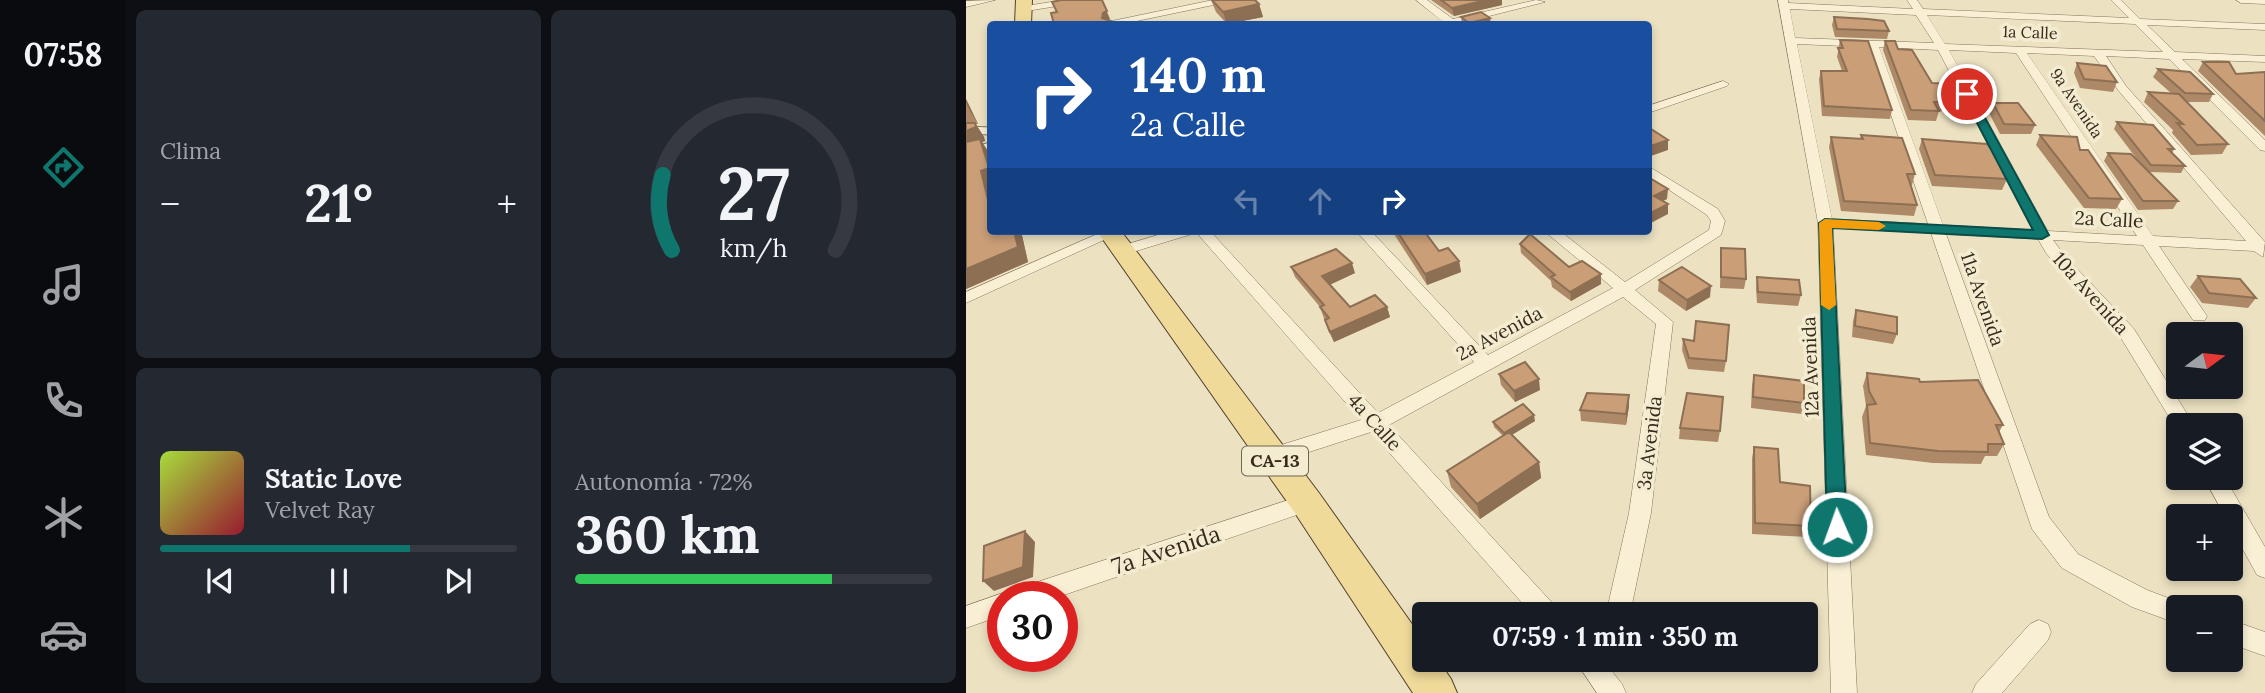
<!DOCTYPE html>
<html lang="es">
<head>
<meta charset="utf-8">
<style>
  :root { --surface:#171b24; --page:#242831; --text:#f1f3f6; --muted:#9ea1a6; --line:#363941; --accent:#0f766e }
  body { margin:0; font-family:Lora,serif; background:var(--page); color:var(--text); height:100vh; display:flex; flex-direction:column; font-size:26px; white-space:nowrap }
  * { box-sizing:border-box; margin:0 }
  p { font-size:23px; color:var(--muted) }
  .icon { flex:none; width:38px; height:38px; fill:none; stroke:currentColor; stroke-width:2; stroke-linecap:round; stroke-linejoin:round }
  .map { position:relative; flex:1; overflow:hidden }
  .details { display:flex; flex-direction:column; gap:10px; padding:10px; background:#0d0f14; width:840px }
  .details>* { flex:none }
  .top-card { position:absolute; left:21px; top:21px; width:665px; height:214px; border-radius:7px; box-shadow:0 4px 10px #0003; background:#1a4fa0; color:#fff; overflow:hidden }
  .needle { width:46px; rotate:75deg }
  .fabs { position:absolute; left:1200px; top:322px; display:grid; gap:14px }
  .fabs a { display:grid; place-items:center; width:77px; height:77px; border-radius:7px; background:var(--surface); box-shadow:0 4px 10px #0003; font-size:35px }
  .speed { position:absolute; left:21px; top:581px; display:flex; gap:14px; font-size:35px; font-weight:700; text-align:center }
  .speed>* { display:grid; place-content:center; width:91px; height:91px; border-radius:50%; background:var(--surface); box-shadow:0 4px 10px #0003; line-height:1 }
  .speed .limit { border:10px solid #d22; background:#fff; color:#111 }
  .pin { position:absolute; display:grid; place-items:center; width:60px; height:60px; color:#fff; margin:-30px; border:4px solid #fff; border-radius:50%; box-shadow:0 2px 7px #0007 }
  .me { position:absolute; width:77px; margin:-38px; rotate:358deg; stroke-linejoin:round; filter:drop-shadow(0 0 5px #0008) }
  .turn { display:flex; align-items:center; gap:24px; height:147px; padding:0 28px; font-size:32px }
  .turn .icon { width:91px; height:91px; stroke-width:2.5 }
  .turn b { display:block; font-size:49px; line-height:60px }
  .lanes { display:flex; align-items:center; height:66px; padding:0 28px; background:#0003; justify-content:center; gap:35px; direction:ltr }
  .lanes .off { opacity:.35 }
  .big { font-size:52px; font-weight:700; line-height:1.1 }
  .details .card { flex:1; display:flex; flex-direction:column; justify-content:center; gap:10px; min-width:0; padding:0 24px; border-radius:10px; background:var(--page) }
  .details .dial { align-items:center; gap:0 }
  .dial svg { height:182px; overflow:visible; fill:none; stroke:var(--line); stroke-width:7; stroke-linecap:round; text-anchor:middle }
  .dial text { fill:var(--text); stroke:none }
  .song { display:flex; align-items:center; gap:21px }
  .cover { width:84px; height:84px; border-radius:10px; background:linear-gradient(135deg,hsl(80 70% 55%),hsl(350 70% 35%)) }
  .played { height:7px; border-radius:4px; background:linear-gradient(90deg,var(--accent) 70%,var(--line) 70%) }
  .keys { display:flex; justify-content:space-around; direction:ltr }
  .heat { display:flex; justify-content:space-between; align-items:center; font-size:38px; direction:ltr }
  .charge { height:10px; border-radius:5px; background:linear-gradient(90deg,#34c759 72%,var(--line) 0) }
  .details .tiles { flex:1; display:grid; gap:10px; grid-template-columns:repeat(2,1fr) }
  .trip { position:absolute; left:446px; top:602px; width:406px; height:70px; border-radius:7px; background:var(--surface); box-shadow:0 4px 10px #0003; font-weight:700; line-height:70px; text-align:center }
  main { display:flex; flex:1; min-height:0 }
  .menu { display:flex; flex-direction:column; width:126px; justify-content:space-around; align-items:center; background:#090b0e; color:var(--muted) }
  .menu .icon { width:49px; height:49px }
  .menu .on { color:var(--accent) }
  .menu b { font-size:32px; color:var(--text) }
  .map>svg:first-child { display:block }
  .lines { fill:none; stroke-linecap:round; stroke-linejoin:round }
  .service-far1-casing { stroke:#86745a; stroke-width:6 }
  .service-casing { stroke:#86745a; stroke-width:9 }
  .minor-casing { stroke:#86745a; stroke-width:1 }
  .primary-casing { stroke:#53422e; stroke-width:2 }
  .service-far1 { stroke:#f8efd5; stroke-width:5 }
  .service { stroke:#f8efd5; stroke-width:7 }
  .minor { fill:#f8efd5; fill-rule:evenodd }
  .primary { fill:#efda9a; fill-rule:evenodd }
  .wall { fill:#ae8967 }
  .shaded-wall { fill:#8d6f54 }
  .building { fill:#ca9f78; stroke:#8d6f54; stroke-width:2 }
  .route { fill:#0f766e; stroke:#0a4d48; stroke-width:2 }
  .slow { fill:#f59e0b }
  .labels { text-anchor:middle; stroke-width:7; stroke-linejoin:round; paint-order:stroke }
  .far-street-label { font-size:16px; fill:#362b1d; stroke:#f4ecd1 }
  .shield { fill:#f4ecd1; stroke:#6f6553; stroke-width:2 }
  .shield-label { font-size:18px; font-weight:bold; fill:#362b1d }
  .street-label { font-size:19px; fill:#362b1d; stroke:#f4ecd1 }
  .near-street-label { font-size:23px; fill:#362b1d; stroke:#f4ecd1 }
</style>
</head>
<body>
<main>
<nav class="menu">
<b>07:58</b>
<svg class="icon on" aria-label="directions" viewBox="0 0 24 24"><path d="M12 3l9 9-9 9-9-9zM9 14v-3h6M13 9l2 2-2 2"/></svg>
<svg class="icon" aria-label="music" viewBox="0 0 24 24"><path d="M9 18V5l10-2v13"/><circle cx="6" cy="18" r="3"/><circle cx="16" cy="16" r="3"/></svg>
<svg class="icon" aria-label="phone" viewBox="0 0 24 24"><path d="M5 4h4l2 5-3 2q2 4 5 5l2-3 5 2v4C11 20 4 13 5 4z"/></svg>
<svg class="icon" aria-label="climate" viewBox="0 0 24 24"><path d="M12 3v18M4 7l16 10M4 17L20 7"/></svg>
<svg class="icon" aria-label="car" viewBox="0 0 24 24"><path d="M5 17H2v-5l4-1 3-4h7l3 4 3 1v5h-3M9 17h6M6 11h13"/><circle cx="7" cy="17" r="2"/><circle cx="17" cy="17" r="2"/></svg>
</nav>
<section class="details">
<div class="tiles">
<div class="card"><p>Clima</p>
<div class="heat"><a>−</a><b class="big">21°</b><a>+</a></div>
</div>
<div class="card dial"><svg viewBox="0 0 100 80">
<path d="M14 69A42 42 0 1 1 86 69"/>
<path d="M14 69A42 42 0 0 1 10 36" stroke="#0f766e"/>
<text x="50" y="56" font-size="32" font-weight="700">27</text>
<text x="50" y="72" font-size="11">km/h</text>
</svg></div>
<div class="card">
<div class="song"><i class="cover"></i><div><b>Static Love</b><p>Velvet Ray</p></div></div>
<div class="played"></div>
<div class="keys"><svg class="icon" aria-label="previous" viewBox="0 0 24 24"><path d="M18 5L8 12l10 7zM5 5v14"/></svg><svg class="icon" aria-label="pause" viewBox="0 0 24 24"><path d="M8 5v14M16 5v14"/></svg><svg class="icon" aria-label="next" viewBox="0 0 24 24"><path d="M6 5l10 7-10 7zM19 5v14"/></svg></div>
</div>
<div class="card"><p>Autonomía · 72%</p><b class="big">360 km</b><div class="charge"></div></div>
</div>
</section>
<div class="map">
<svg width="1299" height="693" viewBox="0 0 1299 693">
  <rect width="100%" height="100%" fill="#ece2c2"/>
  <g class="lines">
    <defs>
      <path id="service-far1" d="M57,9L113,0
        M144,24L259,0"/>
      <path id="service" d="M0,130L24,131
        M0,153L24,146"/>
      <path id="minor" d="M29,0L0,7V1Z
        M450,0H461L487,19L570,0L579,2L491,24H475L477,22Z
        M812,0H822V3L947,9L941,0H951L957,9L1163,18L1145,0H1155L1174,19L1299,24V30L1181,25L1209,52L1299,56V62L1216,59L1299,140V151L1294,150L1203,59L1140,56L1160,86L1299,242L1297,257L1288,251L1193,246L1241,316L1239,320H1227L1177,245L1087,240L1099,256L1168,329L1228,425H1213L1211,430L1155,338L1080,253L1072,239L980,234L1083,517L1112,554L1181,590L1221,605L1222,607H1213V624L1166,607L1096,568L1066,529L965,233L867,228L891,693H865L852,223ZM824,9L950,15L968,43L829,38ZM961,15L1169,24L1197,52L979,44ZM831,44L902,47L962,224L866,219ZM913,47L972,50L1067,230L977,225ZM983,50L1050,53L1171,236L1082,231ZM1061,53L1128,56L1152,90L1280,241L1187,236Z
        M1270,0H1299V4L1275,3Z
        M757,81L763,84L761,86L682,113V106Z
        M682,166L752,209L759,221L755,235L669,290L707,322L685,513L664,614H640L663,513L690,324L657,297L423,425L589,606L593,614H566L405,432L306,464L299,462L296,456L299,450L395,420L229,231H244L412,413L508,362L390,231H405L522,355L647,288L578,231H594L659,282L743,230L745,221L741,215L682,176Z
        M138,231H149L151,234L0,303V292Z
        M205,231H228L226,234L157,255L149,250L152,247Z
        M1238,478H1259L1299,547V578L1291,575L1265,528V516H1259Z
        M341,494L348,497L352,503L348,509L92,597H47L51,589L59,586Z
        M37,593L46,597H37V615L0,628V606Z
        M1073,620L1082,624L1085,632L1082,640L1036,693H1006L1010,684L1064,624Z
        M1265,620L1299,632V656L1265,644Z
        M609,660H637L656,684L660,693H631Z"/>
      <path id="primary" d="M50,0H66L65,24H49Z
        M131,231H155L353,493L458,641V660H472L485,679L491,693H447L329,513Z"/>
    </defs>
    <use href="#service-far1" class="service-far1-casing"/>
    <use href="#service" class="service-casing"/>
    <use href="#minor" class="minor-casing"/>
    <use href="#primary" class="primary-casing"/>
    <use href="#service-far1" class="service-far1"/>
    <use href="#service" class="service"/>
    <use href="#minor" class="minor"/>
    <use href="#primary" class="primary"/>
  </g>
  <path class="wall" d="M245,0L293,4L297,17L261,24L250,12Z
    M465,0H536V5L488,16Z
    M495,17L525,24H496Z
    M868,17L923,31L921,39L869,37L866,25Z
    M874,40L926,110L924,119L856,116L853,79L855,71H876L871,57Z
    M919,41L932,49L966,83L1002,102L999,111H973L970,121L942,120L917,50Z
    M1237,62L1270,74L1299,72V136L1232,71Z
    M1111,63L1151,82L1147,92L1114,88L1108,73Z
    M1192,69L1247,94L1243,102H1220L1262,144L1256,154L1225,155L1206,133L1207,130L1178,102L1182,92L1206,94L1187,77Z
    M0,99L12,124H10L18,137L19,141L16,142L23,153L24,159V231H55L62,262L0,289Z
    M1027,103L1069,125L1065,134H1034L1023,113Z
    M1151,122L1208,149L1206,154L1219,166L1215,173L1183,172L1212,201L1207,209L1172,210L1138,161L1142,153L1174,163L1148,129Z
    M895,135L949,174L946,185H945L951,205L948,216L875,211L863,147L865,137L894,139Z
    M1074,135L1114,150L1156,199L1150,209L1118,208L1070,145Z
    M956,139L1041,179L1036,190L966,186L953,149Z
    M426,231H463V232L460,234L473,251L493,261L495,272L461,285Z
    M554,244L603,267L635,284L605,301L586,287L585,281L555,253Z
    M755,248L780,279L778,289L754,288Z
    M325,267L389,273L363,285L384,307H421L424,317L368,342L362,330L354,307L329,277Z
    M1232,276L1290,298L1282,308L1236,303L1224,287Z
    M791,277L835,295L832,306L791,303L790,288Z
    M693,280L744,297L720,311L692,291Z
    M890,310L931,334L927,344L886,337L887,321Z
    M717,339L728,341L760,361L758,372L722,369L716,350Z
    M901,373L954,382L1037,425L1033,432L1038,444L1031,456H1019L1015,464L967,463L900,455L896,417L900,406L897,386Z
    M533,374L574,390L549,402L535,385Z
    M788,375L838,403L836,414L785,408L786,386Z
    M663,406L660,425L615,421L614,410Z
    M569,421L545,435L573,462L575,478L514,519L485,487L481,471L537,436L528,427L527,422Z
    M714,428L754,431L752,442L713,439Z
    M788,447L845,526L842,537L786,534V458Z"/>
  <path class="shaded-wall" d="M136,0L144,19L140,21L136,18Z
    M521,0H536V5L488,16L486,8Z
    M293,4L297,17L261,24L257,12Z
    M524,18L525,24H503V23Z
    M0,99L2,103L12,124L4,111L0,103Z
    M9,123L18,137L19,141L16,142L23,153L24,159V207L0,149V131Z
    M702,140V150L682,157V147Z
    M702,189L701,199L688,206V196Z
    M702,204V214L683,224V214Z
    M48,231H55L62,262L0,289V269Z
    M493,261L495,272L461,285L459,274Z
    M386,263L389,273L359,287L356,276Z
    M635,274V284L605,301L604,292Z
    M745,286L744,297L720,311L721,300Z
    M421,307L424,317L368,342L364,332Z
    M573,379L574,390L549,402L548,391Z
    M663,395V406L660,425V414Z
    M568,415L569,421L539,439L538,433Z
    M573,462L575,478L514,519L511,504Z
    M59,531L69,542L67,577L28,591L17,581Z"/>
  <path class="building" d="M95,0H136L141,11L137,13L136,18L145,21L146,24H88L85,13L91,12L86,2Z
    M246,0H289L293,4L257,12Z
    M475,0H521L486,8Z
    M515,12L524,18L503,23L495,17Z
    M868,17L902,19L918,21L923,31L871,29Z
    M874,40L902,41L926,110L858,106L855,71H881L872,48H877Z
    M919,41H929L932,49L946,50L966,83L993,84L1002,102H968L973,111L945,110Z
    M1237,62H1263L1270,74L1299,72V121Z
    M1111,63L1140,66L1151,82L1118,79Z
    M1192,69L1224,72L1247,94L1219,93Z
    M1182,92L1213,94L1262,144L1231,145L1211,123L1217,124Z
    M1027,103H1052L1069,125L1038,124Z
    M1151,122L1187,125L1208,149H1202L1219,166L1185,165Z
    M0,123H9L10,127L0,131Z
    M682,127L702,140L682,147Z
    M895,135L936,138L949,174H941L951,205L878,201L865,137L897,139Z
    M1074,135L1111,137L1114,150H1122L1156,199L1123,198Z
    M14,139L23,168L15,171L23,204H24V231H48L52,247L0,269V142Z
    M956,139L1021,144L1028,152L1041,179L969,175Z
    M1142,153L1165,154L1212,201H1177Z
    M682,177L702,189L688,196L702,204L683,214Z
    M431,231H458L473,251L482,248L493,261L459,274Z
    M564,234L603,267L616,261L635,274L604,292L585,277L589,275L554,244Z
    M755,248L779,249L780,279L755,277Z
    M370,249L386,263L356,276L384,307L409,295L421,307L364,332L359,320L363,318L354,307L358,305L325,267Z
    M716,267L745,286L721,300L693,280Z
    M1232,276L1274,279L1290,298L1243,293Z
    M791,277L833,280L835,295L792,292Z
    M890,310L931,317V334L889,326Z
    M730,321L763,325L760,361L723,358L717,339L728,341Z
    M559,362L573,379L548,391L533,374Z
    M901,373L953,379L954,382L1012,380L1037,425H1030L1038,444H1022V452L972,451L904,443L901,405L910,404L903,391Z
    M788,375L838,381V403L787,397Z
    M621,393L663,395L660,414L614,410Z
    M721,393L757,397L754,431L714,428Z
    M557,404L568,415L538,433L527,422Z
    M543,432L573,462L511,504L481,471Z
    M788,447L812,449L814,482L844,486L845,526L789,523Z
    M59,531L57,567L17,581L18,546Z"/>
  <path class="route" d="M997,91L1006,94L1083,235L1076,239L866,228L881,527L878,533L871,536L864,533L861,527L853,223L859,219L1067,230L996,94Z"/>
  <path class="slow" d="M859,219L913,222L920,226L913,230L866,228L870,305L863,310L855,305L853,223Z"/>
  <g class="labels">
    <g class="far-street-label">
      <text transform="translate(1064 32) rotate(2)" y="6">1a Calle</text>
      <text transform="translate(1111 103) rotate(56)" y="6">9a Avenida</text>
    </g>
    <rect class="shield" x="276" y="446.5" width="66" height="29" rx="5"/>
    <g class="shield-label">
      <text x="309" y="467">CA-13</text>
    </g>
    <g class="street-label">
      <text transform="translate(1143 219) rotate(3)" y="7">2a Calle</text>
      <text transform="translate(1125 293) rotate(48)" y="7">10a Avenida</text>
      <text transform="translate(1017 299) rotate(71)" y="7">11a Avenida</text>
      <text transform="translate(533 333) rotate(-28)" y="7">2a Avenida</text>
      <text transform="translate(844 367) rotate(-92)" y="7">12a Avenida</text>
      <text transform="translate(409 422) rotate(48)" y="7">4a Calle</text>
      <text transform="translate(683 443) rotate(-83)" y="7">3a Avenida</text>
    </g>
    <g class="near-street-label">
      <text transform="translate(200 550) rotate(-18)" y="8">7a Avenida</text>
    </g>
  </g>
</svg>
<div class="fabs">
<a><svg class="needle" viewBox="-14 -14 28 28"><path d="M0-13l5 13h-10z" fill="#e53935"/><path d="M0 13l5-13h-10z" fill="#9ea1a6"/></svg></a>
<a><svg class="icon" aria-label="layers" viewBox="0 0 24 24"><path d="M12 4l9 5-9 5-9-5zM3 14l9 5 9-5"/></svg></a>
<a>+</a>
<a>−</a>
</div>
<div class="speed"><div class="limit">30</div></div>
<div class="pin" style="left:1001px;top:94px;background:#d93025"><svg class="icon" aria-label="arrive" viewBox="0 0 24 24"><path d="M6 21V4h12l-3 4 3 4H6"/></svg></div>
<svg class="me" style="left:871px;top:527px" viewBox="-20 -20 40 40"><circle r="17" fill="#0f766e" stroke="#fff" stroke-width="3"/><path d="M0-11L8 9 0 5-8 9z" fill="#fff"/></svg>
<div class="trip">07:59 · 1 min · 350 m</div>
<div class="top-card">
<div class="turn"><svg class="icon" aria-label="right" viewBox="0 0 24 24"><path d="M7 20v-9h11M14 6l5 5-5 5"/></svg><div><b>140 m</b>2a Calle</div></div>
<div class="lanes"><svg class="icon off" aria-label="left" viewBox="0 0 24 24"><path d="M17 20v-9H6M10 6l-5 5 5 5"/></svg><svg class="icon off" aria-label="ahead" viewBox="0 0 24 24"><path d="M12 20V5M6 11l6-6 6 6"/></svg><svg class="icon" aria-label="right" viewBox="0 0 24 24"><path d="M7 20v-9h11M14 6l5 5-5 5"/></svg></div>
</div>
</div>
</main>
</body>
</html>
